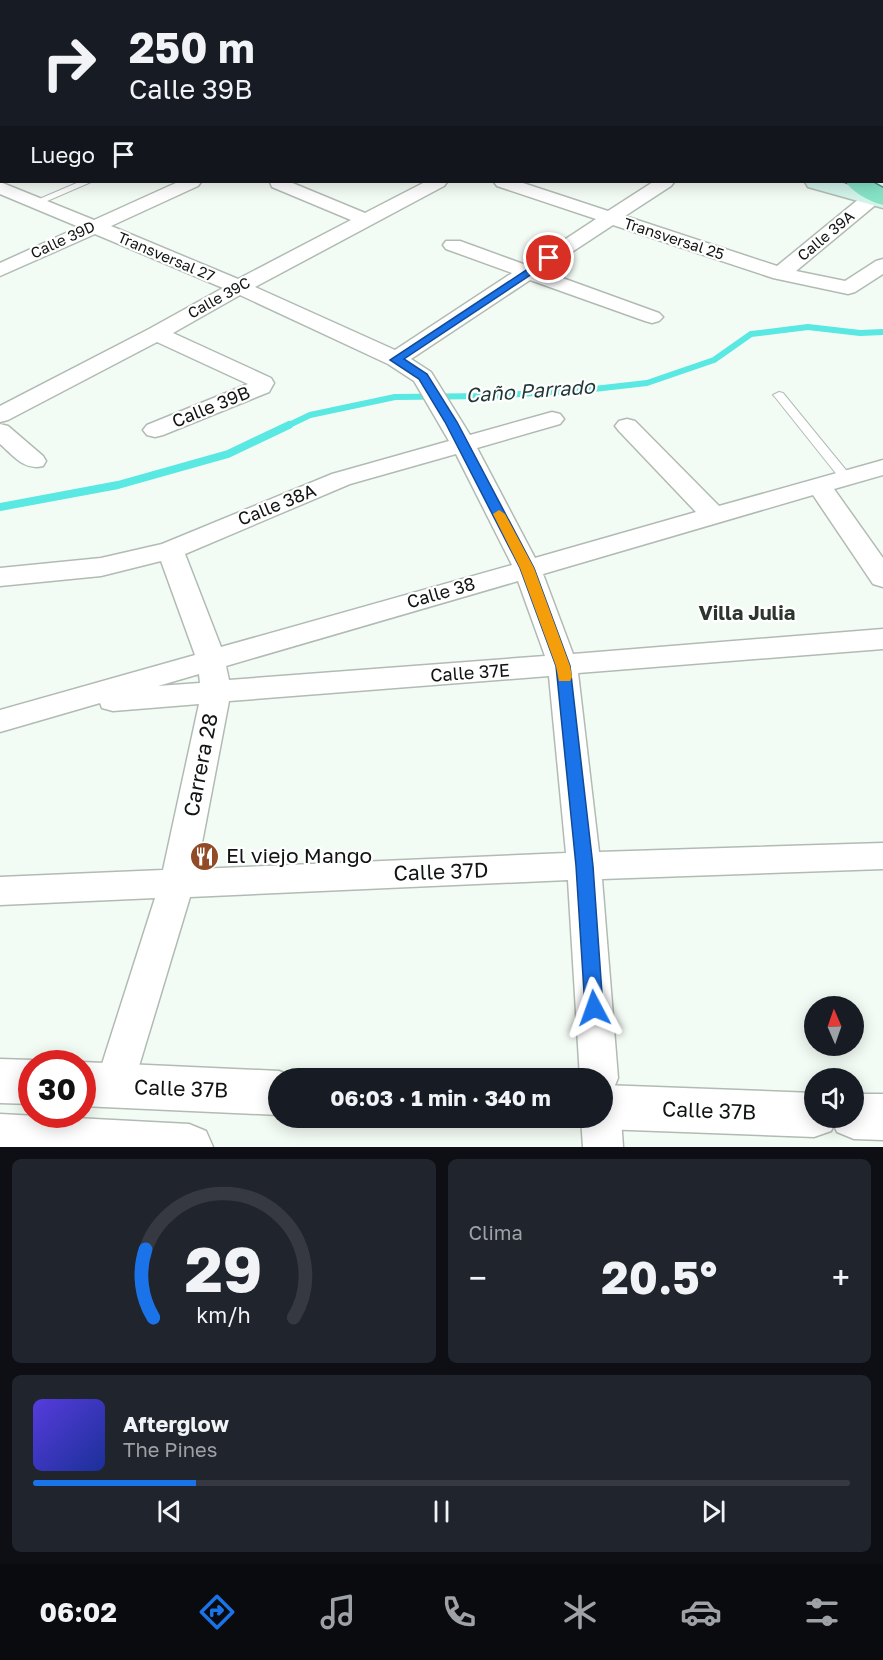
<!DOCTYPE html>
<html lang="es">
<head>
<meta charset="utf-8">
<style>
  :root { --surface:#171b24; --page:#20242c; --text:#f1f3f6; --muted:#9ea1a6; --line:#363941; --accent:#1a73e8 }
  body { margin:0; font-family:"Golos Text",sans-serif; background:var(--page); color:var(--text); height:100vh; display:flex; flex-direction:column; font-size:22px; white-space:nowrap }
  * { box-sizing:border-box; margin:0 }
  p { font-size:20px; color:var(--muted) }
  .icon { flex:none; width:33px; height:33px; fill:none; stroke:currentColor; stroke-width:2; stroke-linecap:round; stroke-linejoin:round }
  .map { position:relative; height:1147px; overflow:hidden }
  .drawer { display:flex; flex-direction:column; gap:12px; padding:12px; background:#0d0f14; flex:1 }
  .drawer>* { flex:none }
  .guide { position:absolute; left:0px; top:0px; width:884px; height:183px; box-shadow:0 3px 15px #0003; background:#171b24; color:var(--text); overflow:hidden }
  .needle { width:39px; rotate:358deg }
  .fabs { position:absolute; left:804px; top:996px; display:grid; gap:12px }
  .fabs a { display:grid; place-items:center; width:60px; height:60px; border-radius:50%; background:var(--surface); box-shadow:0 3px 15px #0003; font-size:30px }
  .speed { position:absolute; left:18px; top:1050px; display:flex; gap:12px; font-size:30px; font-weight:700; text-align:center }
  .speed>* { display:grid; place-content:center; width:78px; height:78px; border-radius:50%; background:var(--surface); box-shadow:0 3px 15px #0003; line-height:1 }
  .speed .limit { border:9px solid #d22; background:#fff; color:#111 }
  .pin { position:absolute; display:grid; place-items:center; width:51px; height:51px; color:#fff; margin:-26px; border:3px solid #fff; border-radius:50%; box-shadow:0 2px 6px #0007 }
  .me { position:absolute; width:66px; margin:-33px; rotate:356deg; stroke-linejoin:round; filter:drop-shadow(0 0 4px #0008) }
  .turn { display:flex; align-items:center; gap:21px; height:126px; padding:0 30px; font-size:27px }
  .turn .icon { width:78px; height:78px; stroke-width:2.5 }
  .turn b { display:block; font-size:42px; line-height:51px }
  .then { display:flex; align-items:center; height:57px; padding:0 30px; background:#0003; gap:12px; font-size:22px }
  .big { font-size:45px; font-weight:700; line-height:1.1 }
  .drawer .tile { flex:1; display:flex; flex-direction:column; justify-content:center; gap:9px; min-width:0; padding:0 21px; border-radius:9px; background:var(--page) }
  .drawer .dial { align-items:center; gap:0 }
  .dial svg { height:156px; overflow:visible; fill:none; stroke:var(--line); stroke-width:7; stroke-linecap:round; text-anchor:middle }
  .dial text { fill:var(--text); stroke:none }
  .song { display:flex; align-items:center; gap:18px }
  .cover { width:72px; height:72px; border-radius:9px; background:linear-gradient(135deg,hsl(250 70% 55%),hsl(230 70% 35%)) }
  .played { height:6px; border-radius:3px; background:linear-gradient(90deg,var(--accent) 20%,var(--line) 20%) }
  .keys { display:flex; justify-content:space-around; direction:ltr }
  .heat { display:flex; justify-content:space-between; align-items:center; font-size:33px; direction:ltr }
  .drawer .tiles { flex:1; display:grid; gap:12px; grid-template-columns:1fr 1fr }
  .tile:last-child { grid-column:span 2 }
  .trip { position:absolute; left:268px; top:1068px; width:345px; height:60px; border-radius:30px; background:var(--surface); box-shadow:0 3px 15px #0003; font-weight:700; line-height:60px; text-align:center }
  .dock { display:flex; height:96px; justify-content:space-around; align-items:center; background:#090b0e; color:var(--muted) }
  .dock .icon { width:42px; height:42px }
  .dock .on { color:var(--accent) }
  .dock b { font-size:27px; color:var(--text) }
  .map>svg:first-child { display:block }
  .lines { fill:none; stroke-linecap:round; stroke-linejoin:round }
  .stream-far1 { stroke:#59e8e2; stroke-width:6 }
  .stream { stroke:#59e8e2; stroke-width:8 }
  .service-casing { stroke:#b2bbb3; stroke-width:2 }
  .minor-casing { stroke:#b2bbb3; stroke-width:3 }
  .tertiary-casing { stroke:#b2bbb3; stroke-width:3 }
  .secondary-casing { stroke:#b2bbb3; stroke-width:3 }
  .trunk-casing { stroke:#4a967e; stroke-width:3 }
  .service { fill:#fff; fill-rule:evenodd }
  .minor { fill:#fff; fill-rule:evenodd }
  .tertiary { fill:#fff; fill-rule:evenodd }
  .secondary { fill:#d2f4ea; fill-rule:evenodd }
  .trunk { fill:#86e3c6; fill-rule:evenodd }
  .route { fill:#1a73e8; stroke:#114b97; stroke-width:1.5 }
  .slow { fill:#f59e0b }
  .labels { text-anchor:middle; stroke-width:4.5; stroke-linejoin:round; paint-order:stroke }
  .far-street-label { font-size:15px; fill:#111412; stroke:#fff }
  .street-label { font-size:18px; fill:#111412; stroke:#fff }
  .water-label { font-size:20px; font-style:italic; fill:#1f3735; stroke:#fff }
  .neighbourhood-label { font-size:20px; font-weight:bold; fill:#2d352f; stroke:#fff }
  .near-street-label { font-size:21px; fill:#111412; stroke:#fff }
  .near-poi-label { font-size:21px; fill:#111412; stroke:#fff; text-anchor:start }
</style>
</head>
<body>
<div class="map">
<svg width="883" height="1147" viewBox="0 0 883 1147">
  <rect width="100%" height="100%" fill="#f3fcf4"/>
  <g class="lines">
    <path class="stream-far1" d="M285,427L310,415L395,397L490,396L585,390L647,383L714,360L751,334L808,327L860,333L883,332"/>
    <path class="stream" d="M0,507L118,485L228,454L289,425"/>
    <defs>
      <path id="service" d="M79,182H91L38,205L30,203Z
        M779,392L783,393L850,475L852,478L850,481H842L775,397L773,395Z"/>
      <path id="minor" d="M397,0H414L396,2Z
        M472,0H492L493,2H473Z
        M0,12H2V21H0Z
        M2,75V85L0,86V76Z
        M0,162H2L0,173Z
        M0,182L94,220L178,182H201L198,186L111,226L238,279L351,220L272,187L270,182H290L365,213L425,182H447L444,186L255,287L395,350L512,273L446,249L443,245L446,241H460L526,265L596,219L497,186L494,182H520L608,211L653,182H674L671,186L625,216L777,266L865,194H879L881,198L879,202L796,271L845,281L876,261L883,259V274L855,292L848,294L773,278L613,225L543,271L659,313L663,317L659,321L652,323L645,321L530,280L411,359L431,372L470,435L552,412L560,414L564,419L560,424L477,448L535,558L696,512L619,431L615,426L619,421L627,419L635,421L719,506L883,460V475L834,489L883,558V587L873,584L813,495L543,574L573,654L883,629V649L578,673L599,852L883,843V869L602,879L618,1078L613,1090L603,1094V1078H580L568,880L190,897L133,1086L128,1099L114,1104L100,1099L95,1086L155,898L0,905V877L163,870L199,704L113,711L102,708L100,703L0,732V710L195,655L161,561L101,576L0,586V568L101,558L162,544L332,474L449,441L414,381L388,364L240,295L173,333L271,378L274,383L269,392L163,435L155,437L147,435L143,430L147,425L248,384L157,342L8,420L0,422V406L149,329L223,288L95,234L0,276V263L79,227L0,194ZM456,454L512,565L221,647L185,554L350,484ZM518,581L545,656L229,680L226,666ZM199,674L200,683L158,686ZM549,676L566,853L197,869L229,701Z
        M0,424L8,426L43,456L46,461L43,466C24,471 13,455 0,444Z
        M603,1100L615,1105L621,1118L623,1147H583L581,1118H603Z"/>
      <path id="tertiary" d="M0,1059L32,1060L40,1064H32V1104L0,1103Z
        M82,1062L279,1071L296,1078H279V1115L82,1106V1064H79Z
        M603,1085L814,1093V1118H854V1094H883V1140L854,1139L837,1132L834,1125L831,1131L814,1137L603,1129L586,1123L584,1118H603Z
        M0,1114L189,1124L206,1131L213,1147H0Z"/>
      <path id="secondary" d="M211,0H232L233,2H212Z
        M805,182H839L883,194V208L808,187Z"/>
      <path id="trunk" d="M882,152H883V166H882Z
        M846,182H872L883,188V205C871,202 853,193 846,182Z"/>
    </defs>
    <use href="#service" class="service-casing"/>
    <use href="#minor" class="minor-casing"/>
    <use href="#tertiary" class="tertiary-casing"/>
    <use href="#secondary" class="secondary-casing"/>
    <use href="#trunk" class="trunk-casing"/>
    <use href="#service" class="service"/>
    <use href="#minor" class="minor"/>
    <use href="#tertiary" class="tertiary"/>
    <use href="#secondary" class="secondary"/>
    <use href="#trunk" class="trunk"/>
  </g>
  <path class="route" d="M549,255L554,258L553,260L404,359L427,374L457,422L534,568L570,666L593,866L603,1008L601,1013L594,1016L587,1013L585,1008L576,866L556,666L520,568L445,422L419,379L390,360Z"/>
  <path class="slow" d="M499,510L505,514L534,568L570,666L572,677L570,681H559L556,666L520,568L493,514Z"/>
  <defs>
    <symbol id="restaurant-disc" viewBox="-11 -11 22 22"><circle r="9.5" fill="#924b27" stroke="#fff"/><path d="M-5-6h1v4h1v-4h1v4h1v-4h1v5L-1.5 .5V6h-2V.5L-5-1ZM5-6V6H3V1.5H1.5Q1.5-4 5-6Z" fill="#fff"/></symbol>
  </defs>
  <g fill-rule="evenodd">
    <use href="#restaurant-disc" x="188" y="840" width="33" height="33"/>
  </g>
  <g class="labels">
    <g class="far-street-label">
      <text transform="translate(826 236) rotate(-40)" y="5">Calle 39A</text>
      <text transform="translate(674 239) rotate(18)" y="5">Transversal 25</text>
      <text transform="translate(63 240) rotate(-25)" y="5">Calle 39D</text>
      <text transform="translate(166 257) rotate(23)" y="5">Transversal 27</text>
      <text transform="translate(219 298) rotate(-29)" y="5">Calle 39C</text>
    </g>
    <g class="street-label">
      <text transform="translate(211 407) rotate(-22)" y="6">Calle 39B</text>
      <text transform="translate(277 505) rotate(-22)" y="6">Calle 38A</text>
      <text transform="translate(441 593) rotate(-16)" y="6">Calle 38</text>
      <text transform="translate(470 673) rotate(-4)" y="6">Calle 37E</text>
    </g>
    <g class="water-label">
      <text transform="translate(530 391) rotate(-4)" y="7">Caño Parrado</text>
    </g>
    <g class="neighbourhood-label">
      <text x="747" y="620">Villa Julia</text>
    </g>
    <g class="near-street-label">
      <text transform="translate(201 765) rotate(-79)" y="7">Carrera 28</text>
      <text transform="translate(441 872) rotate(-2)" y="7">Calle 37D</text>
      <text transform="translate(181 1089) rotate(2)" y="7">Calle 37B</text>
      <text transform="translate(709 1111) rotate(2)" y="7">Calle 37B</text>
    </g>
    <g class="near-poi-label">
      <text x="226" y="863">El viejo Mango</text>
    </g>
  </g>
</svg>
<div class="fabs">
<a><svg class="needle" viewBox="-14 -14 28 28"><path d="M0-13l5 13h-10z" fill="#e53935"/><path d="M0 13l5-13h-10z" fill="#9ea1a6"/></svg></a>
<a><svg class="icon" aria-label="sound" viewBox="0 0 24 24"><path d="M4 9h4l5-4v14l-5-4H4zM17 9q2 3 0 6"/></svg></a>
</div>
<div class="speed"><div class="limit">30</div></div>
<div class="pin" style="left:549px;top:258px;background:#d93025"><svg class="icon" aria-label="arrive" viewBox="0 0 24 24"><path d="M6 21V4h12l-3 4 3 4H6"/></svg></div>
<svg class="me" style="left:594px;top:1008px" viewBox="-20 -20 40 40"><path d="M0-17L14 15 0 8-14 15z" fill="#1a73e8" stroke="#fff" stroke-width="4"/></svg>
<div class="trip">06:03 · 1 min · 340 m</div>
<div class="guide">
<div class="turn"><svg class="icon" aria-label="right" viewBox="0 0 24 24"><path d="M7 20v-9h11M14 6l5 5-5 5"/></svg><div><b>250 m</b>Calle 39B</div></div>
<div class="then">Luego<svg class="icon" aria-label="arrive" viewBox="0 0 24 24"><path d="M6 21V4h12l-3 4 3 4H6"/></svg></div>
</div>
</div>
<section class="drawer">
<div class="tiles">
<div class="tile dial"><svg viewBox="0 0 100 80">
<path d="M14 69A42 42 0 1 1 86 69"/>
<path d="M14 69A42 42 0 0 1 10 34" stroke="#1a73e8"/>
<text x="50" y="56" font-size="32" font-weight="700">29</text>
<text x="50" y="72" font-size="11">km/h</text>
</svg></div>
<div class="tile"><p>Clima</p>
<div class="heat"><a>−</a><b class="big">20.5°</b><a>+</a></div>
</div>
<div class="tile">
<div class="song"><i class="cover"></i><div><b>Afterglow</b><p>The Pines</p></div></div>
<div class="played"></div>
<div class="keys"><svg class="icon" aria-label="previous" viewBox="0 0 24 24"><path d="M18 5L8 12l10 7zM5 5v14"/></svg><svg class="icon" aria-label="pause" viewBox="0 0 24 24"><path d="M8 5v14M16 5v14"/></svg><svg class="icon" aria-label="next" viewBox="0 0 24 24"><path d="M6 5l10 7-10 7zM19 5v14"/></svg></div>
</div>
</div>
</section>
<nav class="dock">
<b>06:02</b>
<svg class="icon on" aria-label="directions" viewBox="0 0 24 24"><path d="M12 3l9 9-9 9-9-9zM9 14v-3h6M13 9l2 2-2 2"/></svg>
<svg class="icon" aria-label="music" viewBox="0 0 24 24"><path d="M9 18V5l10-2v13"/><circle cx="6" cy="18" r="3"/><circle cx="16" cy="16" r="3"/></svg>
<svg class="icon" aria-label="phone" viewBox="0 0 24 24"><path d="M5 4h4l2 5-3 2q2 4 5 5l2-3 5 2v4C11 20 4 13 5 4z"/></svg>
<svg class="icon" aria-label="climate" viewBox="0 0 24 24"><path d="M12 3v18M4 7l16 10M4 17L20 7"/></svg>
<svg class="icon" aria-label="car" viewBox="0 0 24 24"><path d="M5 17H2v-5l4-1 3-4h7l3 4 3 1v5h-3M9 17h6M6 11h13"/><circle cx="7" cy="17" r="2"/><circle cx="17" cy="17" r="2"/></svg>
<svg class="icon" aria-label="filters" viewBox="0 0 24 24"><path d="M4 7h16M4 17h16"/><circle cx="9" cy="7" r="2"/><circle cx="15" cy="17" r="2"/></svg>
</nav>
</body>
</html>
